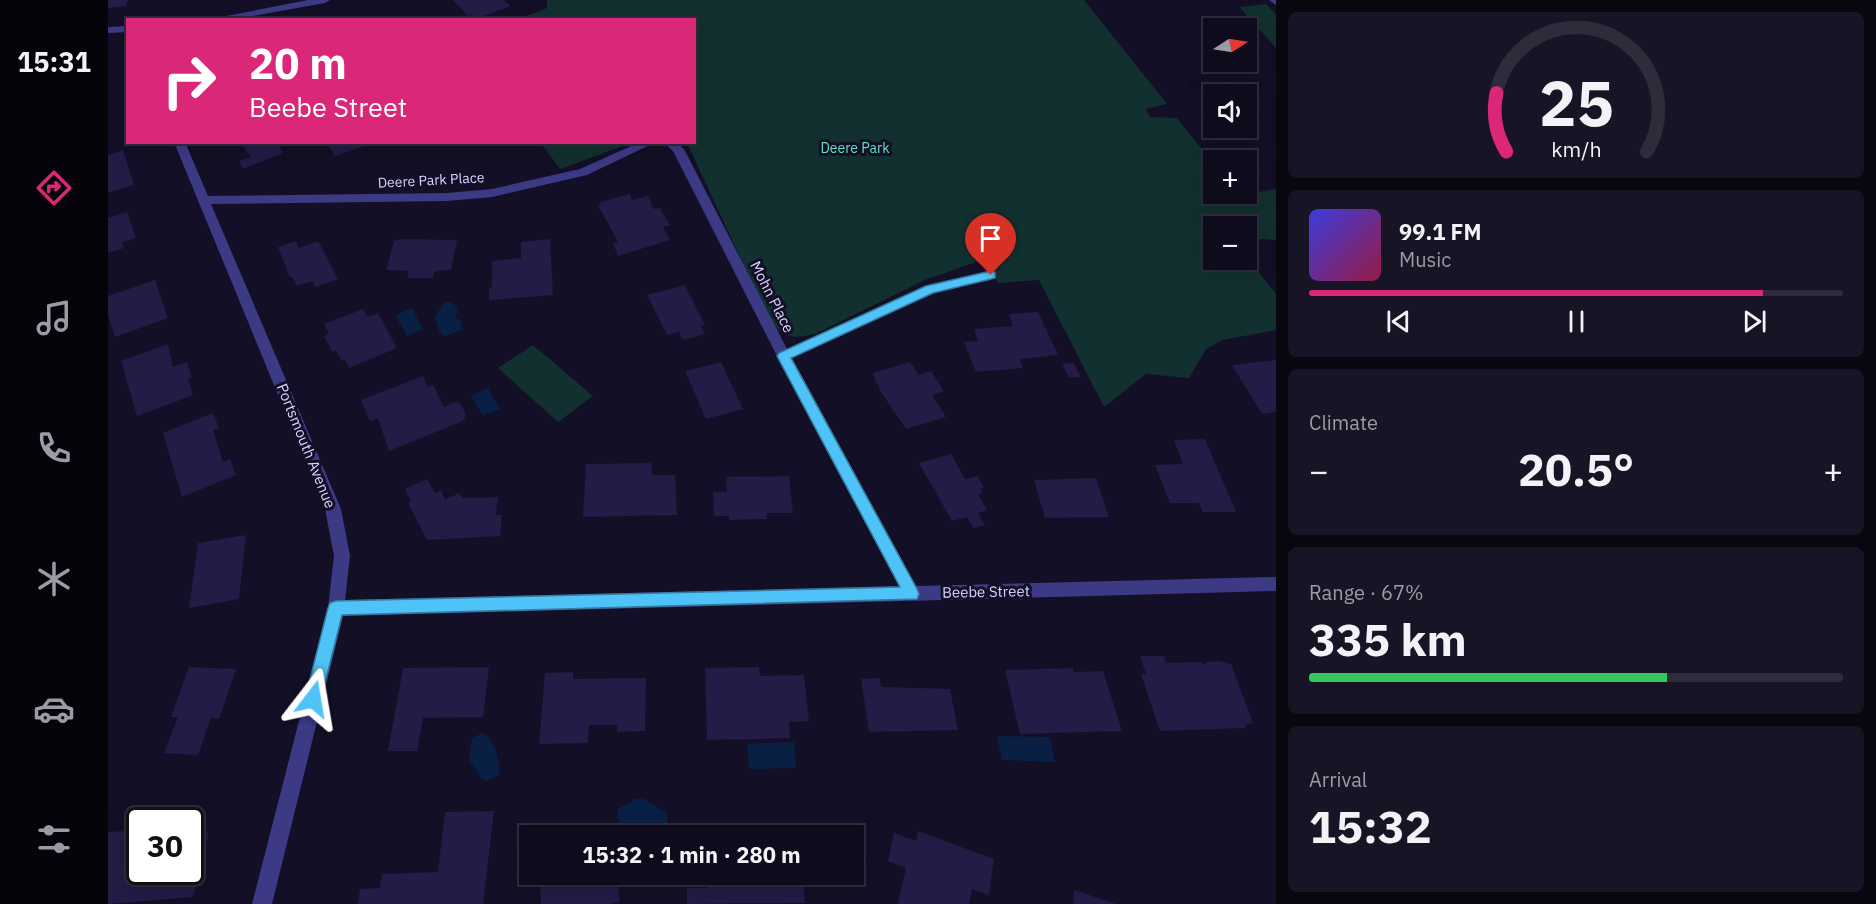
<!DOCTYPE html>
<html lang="en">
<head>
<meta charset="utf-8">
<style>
  :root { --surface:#0e0b1c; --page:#171425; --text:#f1f3f6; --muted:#9b9ba3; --line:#2e2b3b; --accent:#db2777 }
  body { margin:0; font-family:"IBM Plex Sans",sans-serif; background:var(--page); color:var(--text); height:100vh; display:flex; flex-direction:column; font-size:22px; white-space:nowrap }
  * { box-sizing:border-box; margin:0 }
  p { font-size:20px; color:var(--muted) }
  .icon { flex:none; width:33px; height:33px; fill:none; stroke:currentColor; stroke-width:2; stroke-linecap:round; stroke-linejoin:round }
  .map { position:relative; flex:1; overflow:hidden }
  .panel { display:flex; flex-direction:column; gap:12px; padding:12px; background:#08060f; width:600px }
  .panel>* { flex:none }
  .banner { position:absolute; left:18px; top:18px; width:570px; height:126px; border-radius:0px; box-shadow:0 6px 24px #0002,0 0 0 2px var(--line); background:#db2777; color:#fff; overflow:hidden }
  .needle { width:39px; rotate:78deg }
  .fabs { position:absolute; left:1095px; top:18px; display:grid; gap:12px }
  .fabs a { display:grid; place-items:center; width:54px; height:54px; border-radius:0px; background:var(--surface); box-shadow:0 6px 24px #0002,0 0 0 2px var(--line); font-size:30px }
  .speed { position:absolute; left:18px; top:807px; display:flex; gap:12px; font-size:30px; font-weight:700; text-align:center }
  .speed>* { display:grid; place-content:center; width:78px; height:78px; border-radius:50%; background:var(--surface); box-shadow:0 6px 24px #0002,0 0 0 2px var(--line); line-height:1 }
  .speed .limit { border:3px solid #111; border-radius:9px; background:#fff; color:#111 }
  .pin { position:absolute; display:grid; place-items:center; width:51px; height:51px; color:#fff; margin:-62px -26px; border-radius:50% 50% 50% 0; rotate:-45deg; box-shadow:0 0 6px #0007 }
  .pin .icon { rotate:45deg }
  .me { position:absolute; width:66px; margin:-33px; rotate:14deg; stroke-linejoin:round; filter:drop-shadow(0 0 4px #0008) }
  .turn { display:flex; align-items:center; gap:21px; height:126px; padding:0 24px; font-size:27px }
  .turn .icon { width:78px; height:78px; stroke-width:2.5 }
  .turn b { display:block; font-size:42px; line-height:51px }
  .big { font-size:45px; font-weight:800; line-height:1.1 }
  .panel .widget { flex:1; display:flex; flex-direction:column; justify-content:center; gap:9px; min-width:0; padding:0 21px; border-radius:9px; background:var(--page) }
  .panel .dial { align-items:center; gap:0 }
  .dial svg { height:156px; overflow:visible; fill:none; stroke:var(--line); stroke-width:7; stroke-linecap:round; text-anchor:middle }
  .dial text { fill:var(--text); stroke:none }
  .song { display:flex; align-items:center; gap:18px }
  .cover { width:72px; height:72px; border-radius:9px; background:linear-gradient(135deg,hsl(240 70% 55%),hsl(340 70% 35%)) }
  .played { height:6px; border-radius:3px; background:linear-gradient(90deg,var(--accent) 85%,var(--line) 85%) }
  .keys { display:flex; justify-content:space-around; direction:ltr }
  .heat { display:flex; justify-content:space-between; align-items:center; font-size:33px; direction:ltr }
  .charge { height:9px; border-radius:4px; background:linear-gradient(90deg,#34c759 67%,var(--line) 0) }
  .trip { position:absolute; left:411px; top:825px; width:345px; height:60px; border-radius:0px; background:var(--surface); box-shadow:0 6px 24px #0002,0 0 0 2px var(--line); font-weight:800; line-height:60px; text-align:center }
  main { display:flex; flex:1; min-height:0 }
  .tab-bar { display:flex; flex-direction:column; width:108px; justify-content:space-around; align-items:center; background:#06040b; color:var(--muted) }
  .tab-bar .icon { width:42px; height:42px }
  .tab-bar .active { color:var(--accent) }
  .tab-bar b { font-size:27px; color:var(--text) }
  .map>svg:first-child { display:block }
  .green { fill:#12302f }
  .water { fill:#0a1f44 }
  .building { fill:#241b47 }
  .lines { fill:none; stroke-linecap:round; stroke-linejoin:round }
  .minor { fill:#3d3a85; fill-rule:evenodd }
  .route { fill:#4fc3f7; stroke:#337fa1; stroke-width:1.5 }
  .labels { text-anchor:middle; stroke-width:6; stroke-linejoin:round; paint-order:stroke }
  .far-park-label { font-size:14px; fill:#5fe0c0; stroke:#130f26 }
  .far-street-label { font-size:14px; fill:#d9d4ff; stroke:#130f26 }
  .street-label { font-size:15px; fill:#d9d4ff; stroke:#130f26 }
</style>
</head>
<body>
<main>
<nav class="tab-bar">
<b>15:31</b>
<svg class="icon active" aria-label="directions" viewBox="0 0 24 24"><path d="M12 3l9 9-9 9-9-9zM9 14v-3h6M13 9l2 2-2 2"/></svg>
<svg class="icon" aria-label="music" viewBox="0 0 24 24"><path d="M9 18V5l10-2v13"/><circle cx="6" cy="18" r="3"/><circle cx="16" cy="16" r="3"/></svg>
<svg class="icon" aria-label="phone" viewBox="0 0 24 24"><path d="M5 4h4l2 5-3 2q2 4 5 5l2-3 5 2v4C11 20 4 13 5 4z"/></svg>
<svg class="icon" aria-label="climate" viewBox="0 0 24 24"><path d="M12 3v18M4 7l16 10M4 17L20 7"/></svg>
<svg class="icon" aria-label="car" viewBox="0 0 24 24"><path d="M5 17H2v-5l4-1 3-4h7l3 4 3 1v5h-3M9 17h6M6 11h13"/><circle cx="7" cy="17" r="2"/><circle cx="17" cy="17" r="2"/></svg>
<svg class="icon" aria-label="filters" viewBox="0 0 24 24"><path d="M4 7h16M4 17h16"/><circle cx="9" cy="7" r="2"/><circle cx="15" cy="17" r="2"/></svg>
</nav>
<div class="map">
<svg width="1168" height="904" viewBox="0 0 1168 904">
  <rect width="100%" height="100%" fill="#130f26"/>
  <path class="green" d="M439,0H976L1059,104L1037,109L1042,117L1069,118L1105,163L1106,194H1138L1168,189V240L1139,238L1138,226H1106V260H1138L1139,257L1168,294V330L1115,340L1098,349L1081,378L1038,374L996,407L931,280L890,283L877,259L819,279L707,334C682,339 674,339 660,317L579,143L586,142V20H409L439,8Z
    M1158,4L1168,15V48L1131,7Z
    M433,143H523L452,169Z
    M425,345L485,396L450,422L390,368Z"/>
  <path class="water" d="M342,301L350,308L347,318L353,320V330L337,336L332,333L327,318L334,304Z
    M304,308L315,329L299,336L287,315Z
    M380,388L392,409L375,416L363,396Z
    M374,733C386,737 394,763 390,775L380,781L374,779L361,760L364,738Z
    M889,736L942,737L947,762L894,760Z
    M686,742L688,768L641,769L639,744Z
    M528,799H536L559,813L560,822L556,830L544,832L537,827L512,823L509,816L510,809Z"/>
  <path class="building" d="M0,0H20L18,6L0,8Z
    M345,0H396L403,6L368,19L364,15L360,16Z
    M132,142H169L175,153L135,169L131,161L143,157Z
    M218,142H265V143L227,156Z
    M15,150L26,185L0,193V155Z
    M522,194L524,200L540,196L546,209L552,208L562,225L555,227L562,240L510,256L505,244L510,242L490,205L493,204L492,202Z
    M19,212L28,238L14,242L16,248L0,253V218Z
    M295,239L349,240L343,270L327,271L325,278H299L301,271L278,270L286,241Z
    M442,239L445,295L381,300V288L384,287V261L413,258V242Z
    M188,241L191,248L210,241L230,279L208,287L204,281L189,286L184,277L182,278L170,247Z
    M47,280L60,318L7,337L0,315V296Z
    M577,285L597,325L593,326L597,334L575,340L571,332L559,335L539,295Z
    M255,309L260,317L270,313L289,348L241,368L237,359L234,361L228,350L224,352L216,336L221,334L216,324Z
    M930,312L950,355L911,359L915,368L868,372L856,342L870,341L866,329L905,326L901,314Z
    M60,344L65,367L79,362L84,378L80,379L85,395L29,416L13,361Z
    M1168,360V412L1154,414L1124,365Z
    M613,362L635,409L598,419L577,371Z
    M802,362L811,375L823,371L836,391L824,395L838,417L798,429L773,392L764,373Z
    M966,363L973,377L961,378L954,364Z
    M315,376L320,387L325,385L336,407L347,402L353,404L358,415L355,421L281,451L270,418L262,421L253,400Z
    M105,413L111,428L105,430L115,462L122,459L128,475L74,497L55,433Z
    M1097,439L1128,512H1095L1091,503H1062L1047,465L1075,464L1066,440Z
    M843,454L857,479L869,476L876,487L872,489L875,493L870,494L879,510L870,513L877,525L865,528L859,517L844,521L811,463Z
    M543,463L544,475H567L569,515L475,517L478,464Z
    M681,476L685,513H659V519L621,520V516H606L605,492H619L618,477Z
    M988,478L1001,517L937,518L926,480Z
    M319,479L327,493L333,490L337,500L351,493L354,498L390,497L388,515H394L392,536L319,540L300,503L303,502L297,489Z
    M138,535L131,599L81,608L90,543Z
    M1032,656H1056L1058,663L1094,662L1095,665L1100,662L1110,661L1123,664L1145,723L1137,724L1138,728L1052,731L1033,674H1038Z
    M81,667L128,669L111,719L103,718L90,755L56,753L70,717H63Z
    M381,667L375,717L315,718L309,751H280L295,668Z
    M651,667L652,676L696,675L701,721L681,722L682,738L599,740L597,668Z
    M965,668L966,672L995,671L1014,731L912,734L897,670Z
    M465,672V679L538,678L537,731L509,732V725H481L480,743L431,744L437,673Z
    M771,678L773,687L842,689L850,730L761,732L753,679Z
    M386,811L375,904H250L252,889L272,888L274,874L330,872L337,812Z
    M74,813L72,820H41L43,815Z
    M32,830V872H82V833L101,832L85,897L0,904V832Z
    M810,831L886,859L881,895L864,889L861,904H790L798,868L780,861L786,833L808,841Z
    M432,874H509L512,901L503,904H433Z
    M599,874H695L697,903L579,904V888H599Z
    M966,890L1008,904H965Z"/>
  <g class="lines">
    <path class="minor" d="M200,0H222L217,3L123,20H98Z
      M1161,0H1168V5Z
      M20,26V32L0,33V27Z
      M66,142H77L100,196L339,193L384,189L472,169L532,142H548L479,175L384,197L339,201L103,204L233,509L242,556L237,600L791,586L669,356L565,151L555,142H568L576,149L679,349L817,286L883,270L889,275L883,280L825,293L684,358L808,586L1168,577V591L235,616L164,904H144L220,608L226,556L217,509Z"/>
  </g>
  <path class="route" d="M883,271L887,272V278L825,293L683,358L809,589L811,594L809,599L234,615L213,699L211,704L205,707L199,704L197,699L220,608L222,603L228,601L792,587L669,356L671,353L818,286Z"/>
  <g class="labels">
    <g class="far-park-label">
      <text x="747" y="153">Deere Park</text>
    </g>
    <g class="far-street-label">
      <text transform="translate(323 180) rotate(-3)" y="5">Deere Park Place</text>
    </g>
    <g class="street-label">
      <text transform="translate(664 297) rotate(63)" y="5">Mohn Place</text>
      <text transform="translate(198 446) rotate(68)" y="5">Portsmouth Avenue</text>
      <text transform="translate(878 592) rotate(-1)" y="5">Beebe Street</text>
    </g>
  </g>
</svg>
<div class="fabs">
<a><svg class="needle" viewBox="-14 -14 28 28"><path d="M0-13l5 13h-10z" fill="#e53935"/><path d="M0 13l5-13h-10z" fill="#9b9ba3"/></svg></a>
<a><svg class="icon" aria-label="sound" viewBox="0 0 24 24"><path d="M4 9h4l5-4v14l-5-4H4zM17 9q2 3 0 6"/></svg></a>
<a>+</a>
<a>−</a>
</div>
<div class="speed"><div class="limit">30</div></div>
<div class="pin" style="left:883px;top:275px;background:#d93025"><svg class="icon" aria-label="arrive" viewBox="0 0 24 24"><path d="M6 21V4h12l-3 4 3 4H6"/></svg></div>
<svg class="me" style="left:205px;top:699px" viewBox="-20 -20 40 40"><path d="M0-17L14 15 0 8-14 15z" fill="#4fc3f7" stroke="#fff" stroke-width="4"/></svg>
<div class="trip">15:32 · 1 min · 280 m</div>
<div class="banner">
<div class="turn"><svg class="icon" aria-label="right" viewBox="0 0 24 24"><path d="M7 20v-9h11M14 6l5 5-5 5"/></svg><div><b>20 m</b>Beebe Street</div></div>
</div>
</div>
<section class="panel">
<div class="widget dial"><svg viewBox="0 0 100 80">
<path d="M14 69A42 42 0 1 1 86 69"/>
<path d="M14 69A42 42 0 0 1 9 39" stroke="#db2777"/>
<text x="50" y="56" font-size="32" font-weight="700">25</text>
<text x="50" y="72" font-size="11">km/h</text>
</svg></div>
<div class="widget">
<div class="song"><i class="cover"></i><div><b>99.1 FM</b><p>Music</p></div></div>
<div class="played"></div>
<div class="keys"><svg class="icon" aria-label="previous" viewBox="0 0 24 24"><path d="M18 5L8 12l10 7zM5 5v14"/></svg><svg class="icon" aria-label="pause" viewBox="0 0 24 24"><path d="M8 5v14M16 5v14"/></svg><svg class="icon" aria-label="next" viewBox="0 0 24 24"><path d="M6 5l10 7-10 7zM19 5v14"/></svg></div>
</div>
<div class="widget"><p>Climate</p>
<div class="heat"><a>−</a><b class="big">20.5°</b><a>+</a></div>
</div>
<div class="widget"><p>Range · 67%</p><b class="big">335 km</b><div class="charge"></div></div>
<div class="widget"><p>Arrival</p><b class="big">15:32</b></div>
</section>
</main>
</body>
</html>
